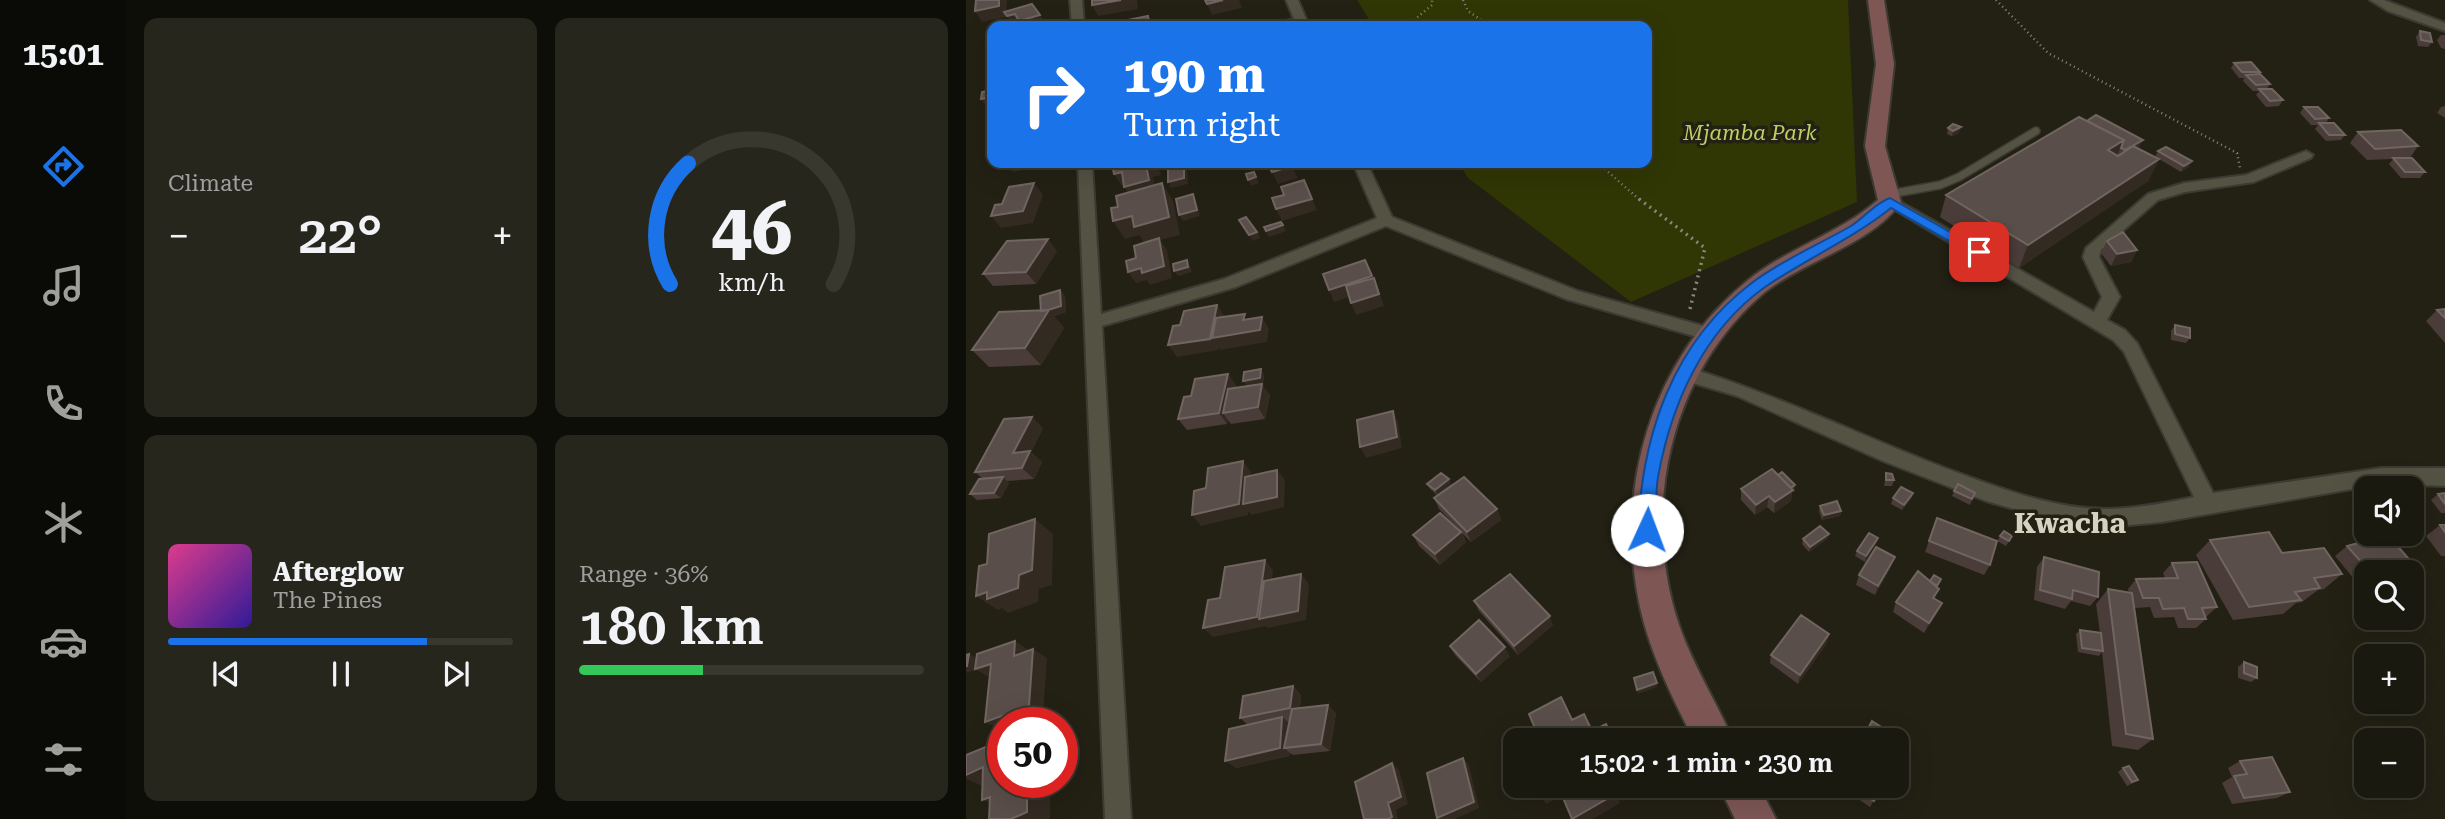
<!DOCTYPE html>
<html lang="en">
<head>
<meta charset="utf-8">
<style>
  :root { --surface:#1a190f; --page:#27261d; --text:#f1f3f6; --muted:#9fa09e; --line:#38382f; --accent:#1a73e8 }
  body { margin:0; font-family:"Roboto Serif",serif; background:var(--page); color:var(--text); height:100vh; display:flex; flex-direction:column; font-size:26px; white-space:nowrap }
  * { box-sizing:border-box; margin:0 }
  p { font-size:23px; color:var(--muted) }
  .icon { flex:none; width:38px; height:38px; fill:none; stroke:currentColor; stroke-width:2; stroke-linecap:round; stroke-linejoin:round }
  .map { position:relative; flex:1; overflow:hidden }
  .drawer { display:flex; flex-direction:column; gap:18px; padding:18px; background:#0e0e08; width:840px }
  .drawer>* { flex:none }
  .hud { position:absolute; left:21px; top:21px; width:665px; height:147px; border-radius:14px; box-shadow:0 7px 28px #0002,0 0 0 2px var(--line); background:#1a73e8; color:#fff; overflow:hidden }
  .tools { position:absolute; left:1388px; top:476px; display:grid; gap:14px }
  .tools a { display:grid; place-items:center; width:70px; height:70px; border-radius:14px; background:var(--surface); box-shadow:0 7px 28px #0002,0 0 0 2px var(--line); font-size:35px }
  .speed { position:absolute; left:21px; top:707px; display:flex; gap:14px; font-size:35px; font-weight:700; text-align:center }
  .speed>* { display:grid; place-content:center; width:91px; height:91px; border-radius:50%; background:var(--surface); box-shadow:0 7px 28px #0002,0 0 0 2px var(--line); line-height:1 }
  .speed .limit { border:10px solid #d22; background:#fff; color:#111 }
  .pin { position:absolute; display:grid; place-items:center; width:60px; height:60px; color:#fff; margin:-30px; border-radius:14px; box-shadow:0 4px 10px #0006 }
  .me { position:absolute; width:77px; margin:-38px; rotate:2deg; stroke-linejoin:round; filter:drop-shadow(0 0 5px #0008) }
  .turn { display:flex; align-items:center; gap:24px; height:147px; padding:0 21px; font-size:32px }
  .turn .icon { width:91px; height:91px; stroke-width:2.5 }
  .turn b { display:block; font-size:49px; line-height:60px }
  .big { font-size:52px; font-weight:600; line-height:1.1 }
  .drawer .widget { flex:1; display:flex; flex-direction:column; justify-content:center; gap:10px; min-width:0; padding:0 24px; border-radius:14px; background:var(--page) }
  .drawer .dial { align-items:center; gap:0 }
  .dial svg { height:182px; overflow:visible; fill:none; stroke:var(--line); stroke-width:7; stroke-linecap:round; text-anchor:middle }
  .dial text { fill:var(--text); stroke:none }
  .song { display:flex; align-items:center; gap:21px }
  .cover { width:84px; height:84px; border-radius:10px; background:linear-gradient(135deg,hsl(330 70% 55%),hsl(250 70% 35%)) }
  .played { height:7px; border-radius:4px; background:linear-gradient(90deg,var(--accent) 75%,var(--line) 75%) }
  .keys { display:flex; justify-content:space-around; direction:ltr }
  .heat { display:flex; justify-content:space-between; align-items:center; font-size:38px; direction:ltr }
  .charge { height:10px; border-radius:5px; background:linear-gradient(90deg,#34c759 36%,var(--line) 0) }
  .drawer .tiles { flex:1; display:grid; gap:18px; grid-template-columns:repeat(2,1fr) }
  .trip { position:absolute; left:537px; top:728px; width:406px; height:70px; border-radius:14px; background:var(--surface); box-shadow:0 7px 28px #0002,0 0 0 2px var(--line); font-weight:600; line-height:70px; text-align:center }
  main { display:flex; flex:1; min-height:0 }
  .tabs { display:flex; flex-direction:column; width:126px; justify-content:space-around; align-items:center; background:#0a0a06; color:var(--muted) }
  .tabs .icon { width:49px; height:49px }
  .tabs .selected { color:var(--accent) }
  .tabs b { font-size:32px; color:var(--text) }
  .map>svg:first-child { display:block }
  .green { fill:#303705 }
  .lines { fill:none; stroke-linecap:round; stroke-linejoin:round }
  .service-casing { stroke:#3c3a32; stroke-width:10 }
  .minor-casing { stroke:#3c3a32; stroke-width:4 }
  .secondary-casing { stroke:#3c3a32; stroke-width:4 }
  .path-far1 { stroke:#89877d; stroke-width:2.5; stroke-dasharray:1 3.5; stroke-linecap:butt }
  .path { stroke:#89877d; stroke-width:3.5; stroke-dasharray:2 4.5; stroke-linecap:butt }
  .service { stroke:#545243; stroke-width:7 }
  .minor { fill:#545243; fill-rule:evenodd }
  .secondary { fill:#7e5755; fill-rule:evenodd }
  .wall { fill:#4a3c38 }
  .shaded-wall { fill:#332a22 }
  .building { fill:#5a4e4a; stroke:#706560; stroke-width:2 }
  .route { fill:#1a73e8; stroke:#114b97; stroke-width:2 }
  .labels { text-anchor:middle; stroke-width:7; stroke-linejoin:round; paint-order:stroke }
  .far-park-label { font-size:21px; font-style:italic; fill:#bdd063; stroke:#232114 }
  .quarter-label { font-size:28px; font-weight:bold; fill:#d5d2c1; stroke:#232114 }
</style>
</head>
<body>
<main>
<nav class="tabs">
<b>15:01</b>
<svg class="icon selected" aria-label="directions" viewBox="0 0 24 24"><path d="M12 3l9 9-9 9-9-9zM9 14v-3h6M13 9l2 2-2 2"/></svg>
<svg class="icon" aria-label="music" viewBox="0 0 24 24"><path d="M9 18V5l10-2v13"/><circle cx="6" cy="18" r="3"/><circle cx="16" cy="16" r="3"/></svg>
<svg class="icon" aria-label="phone" viewBox="0 0 24 24"><path d="M5 4h4l2 5-3 2q2 4 5 5l2-3 5 2v4C11 20 4 13 5 4z"/></svg>
<svg class="icon" aria-label="climate" viewBox="0 0 24 24"><path d="M12 3v18M4 7l16 10M4 17L20 7"/></svg>
<svg class="icon" aria-label="car" viewBox="0 0 24 24"><path d="M5 17H2v-5l4-1 3-4h7l3 4 3 1v5h-3M9 17h6M6 11h13"/><circle cx="7" cy="17" r="2"/><circle cx="17" cy="17" r="2"/></svg>
<svg class="icon" aria-label="filters" viewBox="0 0 24 24"><path d="M4 7h16M4 17h16"/><circle cx="9" cy="7" r="2"/><circle cx="15" cy="17" r="2"/></svg>
</nav>
<section class="drawer">
<div class="tiles">
<div class="widget"><p>Climate</p>
<div class="heat"><a>−</a><b class="big">22°</b><a>+</a></div>
</div>
<div class="widget dial"><svg viewBox="0 0 100 80">
<path d="M14 69A42 42 0 1 1 86 69"/>
<path d="M14 69A42 42 0 0 1 22 16" stroke="#1a73e8"/>
<text x="50" y="56" font-size="32" font-weight="700">46</text>
<text x="50" y="72" font-size="11">km/h</text>
</svg></div>
<div class="widget">
<div class="song"><i class="cover"></i><div><b>Afterglow</b><p>The Pines</p></div></div>
<div class="played"></div>
<div class="keys"><svg class="icon" aria-label="previous" viewBox="0 0 24 24"><path d="M18 5L8 12l10 7zM5 5v14"/></svg><svg class="icon" aria-label="pause" viewBox="0 0 24 24"><path d="M8 5v14M16 5v14"/></svg><svg class="icon" aria-label="next" viewBox="0 0 24 24"><path d="M6 5l10 7-10 7zM19 5v14"/></svg></div>
</div>
<div class="widget"><p>Range · 36%</p><b class="big">180 km</b><div class="charge"></div></div>
</div>
</section>
<div class="map">
<svg width="1479" height="819" viewBox="0 0 1479 819">
  <rect width="100%" height="100%" fill="#232114"/>
  <path class="green" d="M391,0H882L891,202L665,302L502,178L493,163H681V26H407Z"/>
  <g class="lines">
    <defs>
      <path id="service" d="M924,194L974,185L993,177L1070,131"/>
      <path id="minor" d="M104,0H116L118,26H106Z
        M320,0H332L343,26H300L328,19Z
        M1404,0H1418L1479,23V31L1422,11Z
        M1340,151L1347,155L1345,158L1288,182L1219,192L1192,200L1135,250L1133,257L1154,297L1141,320L1159,330L1171,343L1247,493L1415,468H1479V486L1415,484L1196,522L1142,527L1094,522L1020,501L917,461L771,396L710,378L708,373L717,366C807,393 891,434 979,468C1031,487 1088,510 1144,509C1172,508 1200,503 1228,497L1158,352L1147,340L916,202L919,199H929L1128,312L1136,297L1117,257L1120,248L1182,194L1218,183L1280,175Z
        M112,163H126L135,314L258,279L411,218L387,163H401L426,217L612,291L748,329L751,334L742,340L600,299L420,226L270,287L136,326L165,819H139Z"/>
      <path id="secondary" d="M902,0H918L928,64L919,146L935,202C908,243 838,261 799,292C704,372 674,509 713,625C727,666 750,701 767,740H728C707,699 684,653 674,607C648,488 685,360 781,281C821,248 873,234 912,200L899,146L910,64Z
        M753,786H793L810,819H769Z"/>
    </defs>
    <use href="#service" class="service-casing"/>
    <use href="#minor" class="minor-casing"/>
    <use href="#secondary" class="secondary-casing"/>
    <path class="path-far1" d="M497,0L502,11L524,26
      M1030,0L1082,53L1271,153L1274,168
      M441,26L466,5V0
      M632,163L675,201"/>
    <path class="path" d="M673,199L739,248L723,313"/>
    <use href="#service" class="service"/>
    <use href="#minor" class="minor"/>
    <use href="#secondary" class="secondary"/>
  </g>
  <path class="wall" d="M1454,31L1466,42L1462,47L1452,46L1450,37Z
    M1475,35H1479V49L1475,48L1471,40Z
    M1268,63L1294,72L1292,74L1304,84L1301,89L1317,100L1313,106L1300,107L1290,95L1293,91H1287L1277,81L1278,78H1273L1265,68Z
    M1479,106V118L1471,113L1475,107Z
    M1338,107L1363,118L1360,123L1379,135L1375,140L1360,141L1349,129L1352,125H1345L1334,113Z
    M1113,117L1189,157L1192,151L1223,167L1215,172L1193,159L1182,181L1053,268L974,217L980,195Z
    M982,128L993,133L986,136L981,134Z
    M1392,132L1452,146L1444,158L1459,172L1454,178H1435L1423,164L1427,159L1401,160L1384,143Z
    M1141,241L1171,250L1165,262L1145,266L1135,253Z
    M91,251L70,284L27,286L17,274Z
    M94,290L99,296L100,312L88,316L98,328L75,365L23,367L6,350L75,311Z
    M1479,309V343L1460,321L1471,310Z
    M1209,325L1224,338L1220,343L1205,340V331Z
    M262,374L270,386L269,388L281,386L298,375L297,383L294,384L304,395L299,419L265,424L262,420L261,424L221,430L212,419L225,396Z
    M77,428L65,452L76,462L68,479L41,481L43,483L35,498L11,500L4,494L17,479L9,472Z
    M920,473L928,480L926,486H918Z
    M812,475L829,485V491L826,492L825,501L808,513L801,507L789,515L775,500V489Z
    M483,479L485,485L474,494L531,509L535,520L505,542L496,533L500,542L474,565L453,546L447,535L493,529L473,509L468,498L472,496L464,489L461,484Z
    M992,484L1009,493L1004,505L986,496Z
    M947,493L945,499L936,510L925,504L927,498Z
    M1479,493V513H1475L1465,500L1472,494Z
    M854,506L875,511L874,516L856,520L853,511Z
    M971,518L1024,565L1018,575L959,552Z
    M1474,525H1479V556H1475L1460,536Z
    M1038,531L1046,536L1040,546L1031,541Z
    M837,539H861L843,552L836,544Z
    M1244,540L1316,553L1376,574L1358,589L1352,590L1336,602L1330,603L1317,614L1267,620L1230,555Z
    M910,543L899,562L889,556L891,551Z
    M1381,546L1438,572H1400V584L1394,586L1369,556Z
    M1078,557L1132,597L1124,606L1105,601L1099,609L1068,600L1071,567Z
    M1206,563L1251,607L1240,617V619L1230,628H1212L1208,617L1188,618L1184,607L1169,608L1187,739L1172,750L1146,746L1136,652L1133,656L1112,652L1110,634L1114,630L1134,633L1130,604L1142,589L1163,593L1162,589L1170,579L1199,578L1197,573Z
    M925,567L909,595L890,585L893,575Z
    M971,587L969,599L971,613L958,633L927,612L930,602Z
    M508,601L587,625L552,655L513,611Z
    M861,643L832,684L804,663L805,655Z
    M484,646L544,656L515,682L489,655Z
    M1278,662L1291,678L1285,682L1272,678V667Z
    M327,686L335,695L334,708L370,713L364,751L327,755L324,753L323,756L270,768L282,725L274,718Z
    M1274,761L1324,792L1311,798L1266,804L1256,783L1266,777L1262,768Z
    M1157,768L1167,783L1161,786L1152,772Z
    M873,786H916L904,807Z"/>
  <path class="shaded-wall" d="M33,0H40L41,1L40,17L16,22L9,11Z
    M155,0H171L172,9L132,16L126,5Z
    M257,0H273L276,8L246,15L241,4Z
    M49,14L56,25L48,26L41,16Z
    M74,15L81,26H57L53,21Z
    M182,16L187,26H170Z
    M26,97V111H23L15,99Z
    M995,127L993,133L986,136L987,131Z
    M1158,140L1148,162L1142,150Z
    M1177,140L1171,152L1159,150Z
    M1193,159L1182,181L1053,268L1062,245Z
    M1226,161L1223,167L1215,172L1218,166Z
    M56,163H90L47,172L42,166Z
    M187,163H191L192,165L195,175L187,177L190,192L166,199L158,187L180,165Z
    M205,163H223L219,164L221,167L222,184L205,188L202,182L208,166Z
    M324,163H333V164L326,166L332,178L312,184L306,172Z
    M156,172L163,184L156,186L148,174Z
    M290,177L293,183L285,186L282,180Z
    M338,180L351,210L316,221L310,209Z
    M68,183L77,195L67,223L35,228L25,216Z
    M196,183L207,201L214,235L194,240L201,250L206,278L184,285L181,280L170,283L162,272L179,244L173,235L159,239L147,221Z
    M227,194L230,200L234,216L217,221L213,215Z
    M317,225L320,231L303,237L300,231Z
    M291,232L294,238L287,241L283,235Z
    M82,239L91,251L70,284L60,272Z
    M1171,250L1165,262L1145,266L1151,254Z
    M221,260L224,266L226,272L212,276L208,271Z
    M406,276L411,288L368,302L363,290Z
    M408,278L418,306L390,315L385,303Z
    M94,290L99,296L100,312L88,316L98,328L75,365L59,348Z
    M251,305L259,317L255,337L296,317L303,329L301,342L254,350L253,347L252,350L211,357L202,345Z
    M295,369L298,375L297,383L281,386L277,381Z
    M262,374L270,386L264,411L257,413L262,420L261,424L253,413Z
    M296,384L304,395L299,419L292,407Z
    M427,411L432,422L436,448L400,458L394,447Z
    M66,417L77,428L65,452L76,462L68,479L56,468L47,453Z
    M277,461L285,472L283,503L311,470L319,480L318,507L285,515L282,511V515L235,526L226,515Z
    M37,477L43,483L35,498L28,493Z
    M483,479L485,485L472,496L469,490Z
    M829,485V491L826,492L825,501L808,513L809,502Z
    M947,493L945,499L936,510L938,505Z
    M803,496L801,507L789,515L790,505Z
    M531,509L535,520L505,542L501,532Z
    M875,511L874,516L856,520L858,515Z
    M69,519L87,534L86,585L73,589L72,602L42,613L36,608L32,610L10,596L53,575Z
    M495,532L500,542L474,565L469,554Z
    M863,534L861,539L843,552L844,547Z
    M912,538L910,543L899,562L900,556Z
    M929,557L925,567L909,595L912,586Z
    M299,560L307,570L301,617L335,574L343,584L340,620L302,628L300,626L247,637L237,628Z
    M1448,565L1438,572H1420Z
    M976,603L971,613L958,633L963,623Z
    M584,616L587,625L552,655L548,646Z
    M863,634L861,643L832,684L834,675Z
    M49,641L63,650L48,656Z
    M539,647L544,656L515,682L510,674Z
    M67,649L81,658L77,714L54,723H37V729L35,730L19,722Z
    M3,654L11,658L9,670L0,673V666Z
    M25,664V678L9,669Z
    M691,683V687L672,694L671,690Z
    M327,686L335,695L333,717L324,708Z
    M362,705L370,713L364,751L355,744Z
    M316,717L326,725L318,748L324,753L323,756L270,768L259,761Z
    M497,758L503,765L513,808L489,819H472L471,818Z
    M426,763L433,770L442,804L430,810L432,819H422V803Z
    M17,767L19,787L0,779V775Z
    M61,782H84V819H45Z
    M592,786L597,795L580,804L575,795Z
    M651,793L654,803L627,819H607Z
    M24,797L40,809L16,800Z"/>
  <path class="building" d="M10,0H33V6L9,11Z
    M126,0H155L126,5Z
    M239,0H257L241,4Z
    M66,4L74,15L53,21L49,14L41,16L38,12Z
    M182,16L183,23L170,26H142V24Z
    M1454,31L1464,33L1466,42L1455,40Z
    M1285,62L1294,72H1276L1268,63Z
    M1294,74L1304,84L1290,85L1280,75Z
    M1293,89H1306L1317,100L1304,101Z
    M26,90V97L15,99L16,92Z
    M1338,107H1352L1363,118L1349,119Z
    M1130,115L1177,140L1159,150L1155,148L1158,140L1121,121Z
    M1113,117L1158,140L1142,150L1152,156L1167,146L1193,159L1062,245L980,195Z
    M1353,123H1368L1379,135H1363Z
    M987,124L995,127L987,131L982,128Z
    M1435,130L1452,146L1409,149L1392,132Z
    M1200,147L1226,161L1218,166L1192,151Z
    M1427,158H1446L1459,172H1439Z
    M43,163H56L42,166Z
    M150,163H187L180,165L183,180L158,187L156,172L148,174L146,164Z
    M211,163H218V178L202,182V165Z
    M301,163H325L326,166L306,172Z
    M288,172L290,177L282,180L280,174Z
    M338,180L346,199L310,209L306,198L318,195L315,187Z
    M68,183L57,211L25,216L29,205L36,204L43,187Z
    M196,183L203,217L168,227L166,216L147,221L145,208L152,207L150,196Z
    M227,194L231,210L213,215L210,199Z
    M280,217L291,232L283,235L273,220Z
    M315,222L317,225L300,231L298,227Z
    M1157,232L1171,250L1151,254L1141,241Z
    M193,238L198,266L176,273L175,268L162,272L160,261L170,258L168,246Z
    M82,239L60,272L17,274L41,241Z
    M221,260L222,267L208,271L207,264Z
    M399,260L406,276L363,290L357,274Z
    M408,278L413,294L385,303L380,286Z
    M94,290L95,306L82,310L75,311L74,296Z
    M251,305L244,339L202,345L207,326L214,325L218,311Z
    M1479,309V318L1471,310Z
    M83,310L59,348L6,350L33,312Z
    M279,314L277,320L296,317L294,330L246,338L250,318Z
    M1209,325L1224,328V338L1209,334Z
    M295,369L294,378L277,381L278,372Z
    M262,374L253,413L212,419L218,397L225,396L229,379Z
    M296,384L292,407L257,413L262,389Z
    M427,411L431,437L394,447L391,420Z
    M66,417L47,453L64,451L56,468L9,472L38,419Z
    M277,461L273,504L226,515L228,491L240,488L242,468Z
    M806,469L827,490L809,502L803,496L790,505L775,489Z
    M311,470V497L277,504L279,477Z
    M816,472L829,485L825,488L812,475Z
    M475,473L483,479L469,490L461,484Z
    M920,473L926,474L928,480H920Z
    M37,477L28,493L4,494L13,479Z
    M498,477L531,509L501,532L468,498Z
    M992,484L1009,493L1006,499L988,491Z
    M935,487L947,493L938,505L927,498Z
    M1479,493V504L1472,494Z
    M871,501L875,511L858,515L854,506Z
    M474,513L495,532L469,554L447,535Z
    M971,518L1031,541L1024,565L963,541Z
    M69,519L66,570L53,575L52,588L21,599V592L10,596L13,566L21,564L23,534Z
    M1474,525H1479V532Z
    M854,526L863,534L844,547L837,539Z
    M1038,531L1046,536L1043,541L1034,536Z
    M1303,532L1316,553L1358,548L1376,574L1348,578L1354,588L1329,592L1335,600L1283,607L1244,540Z
    M903,533L912,538L900,556L891,551Z
    M1422,535L1448,565L1420,572H1404L1381,546Z
    M910,547L929,557L912,586L893,575Z
    M1078,557L1133,572L1132,597L1107,590L1106,599L1074,590Z
    M299,560L291,617L237,628L242,600L254,598L259,567Z
    M1231,562L1251,607L1236,608L1240,619H1222L1218,608L1197,609L1193,598H1177L1170,579L1212,578L1206,563Z
    M952,571L973,589L967,598L976,603L963,623L930,602Z
    M335,574L332,611L293,619L298,581Z
    M544,574L584,616L548,646L508,601Z
    M968,575L975,579L971,586L964,581Z
    M1142,589L1166,593L1187,739L1160,734Z
    M835,615L863,634L834,675L805,655Z
    M513,620L539,647L510,674L484,646Z
    M1114,630L1135,633L1137,651L1116,648Z
    M49,641L48,656L67,649L63,706L19,722L25,664L9,669L11,654Z
    M3,654L1,666H0V655Z
    M1278,662L1291,667V678L1278,673Z
    M687,672L691,683L671,690L668,678Z
    M327,686L324,708L274,718L277,696Z
    M595,697L606,720L618,714L626,731L640,724L648,740H574L563,714Z
    M362,705L355,744L318,748L326,709Z
    M316,717L314,748L259,761L263,729Z
    M906,721L939,742L931,757V740H896Z
    M37,740V782H61V812L45,819H23L24,797L16,800L17,767L0,775V755Z
    M1306,757L1324,792L1278,798L1268,776L1281,774L1274,761Z
    M497,758L508,802L471,818L461,773Z
    M426,763L435,797L422,803L426,817L422,819H398L389,782Z
    M1163,766L1172,780L1166,782L1157,768Z
    M571,786H591L575,795Z
    M592,786H648L651,793L606,819Z
    M886,786H916L908,801Z"/>
  <path class="route" d="M924,198L1019,252L1017,255H1008L925,208C886,239 840,259 799,287C737,331 705,405 692,477C689,494 691,513 690,530L688,536H675L672,530C676,434 707,342 787,282C818,259 852,245 885,226C898,218 909,203 924,198Z"/>
  <g class="labels">
    <g class="far-park-label">
      <text x="784" y="140">Mjamba Park</text>
    </g>
    <g class="quarter-label">
      <text x="1104" y="533">Kwacha</text>
    </g>
  </g>
</svg>
<div class="tools">
<a><svg class="icon" aria-label="sound" viewBox="0 0 24 24"><path d="M4 9h4l5-4v14l-5-4H4zM17 9q2 3 0 6"/></svg></a>
<a><svg class="icon" aria-label="search" viewBox="0 0 24 24"><circle cx="10" cy="10" r="6"/><path d="M15 15l6 6"/></svg></a>
<a>+</a>
<a>−</a>
</div>
<div class="speed"><div class="limit">50</div></div>
<div class="pin" style="left:1013px;top:252px;background:#d93025"><svg class="icon" aria-label="arrive" viewBox="0 0 24 24"><path d="M6 21V4h12l-3 4 3 4H6"/></svg></div>
<svg class="me" style="left:681px;top:530px" viewBox="-20 -20 40 40"><circle r="19" fill="#fff"/><path d="M0-13L10 11 0 6-10 11z" fill="#1a73e8"/></svg>
<div class="trip">15:02 · 1 min · 230 m</div>
<div class="hud">
<div class="turn"><svg class="icon" aria-label="right" viewBox="0 0 24 24"><path d="M7 20v-9h11M14 6l5 5-5 5"/></svg><div><b>190 m</b>Turn right</div></div>
</div>
</div>
</main>
</body>
</html>
